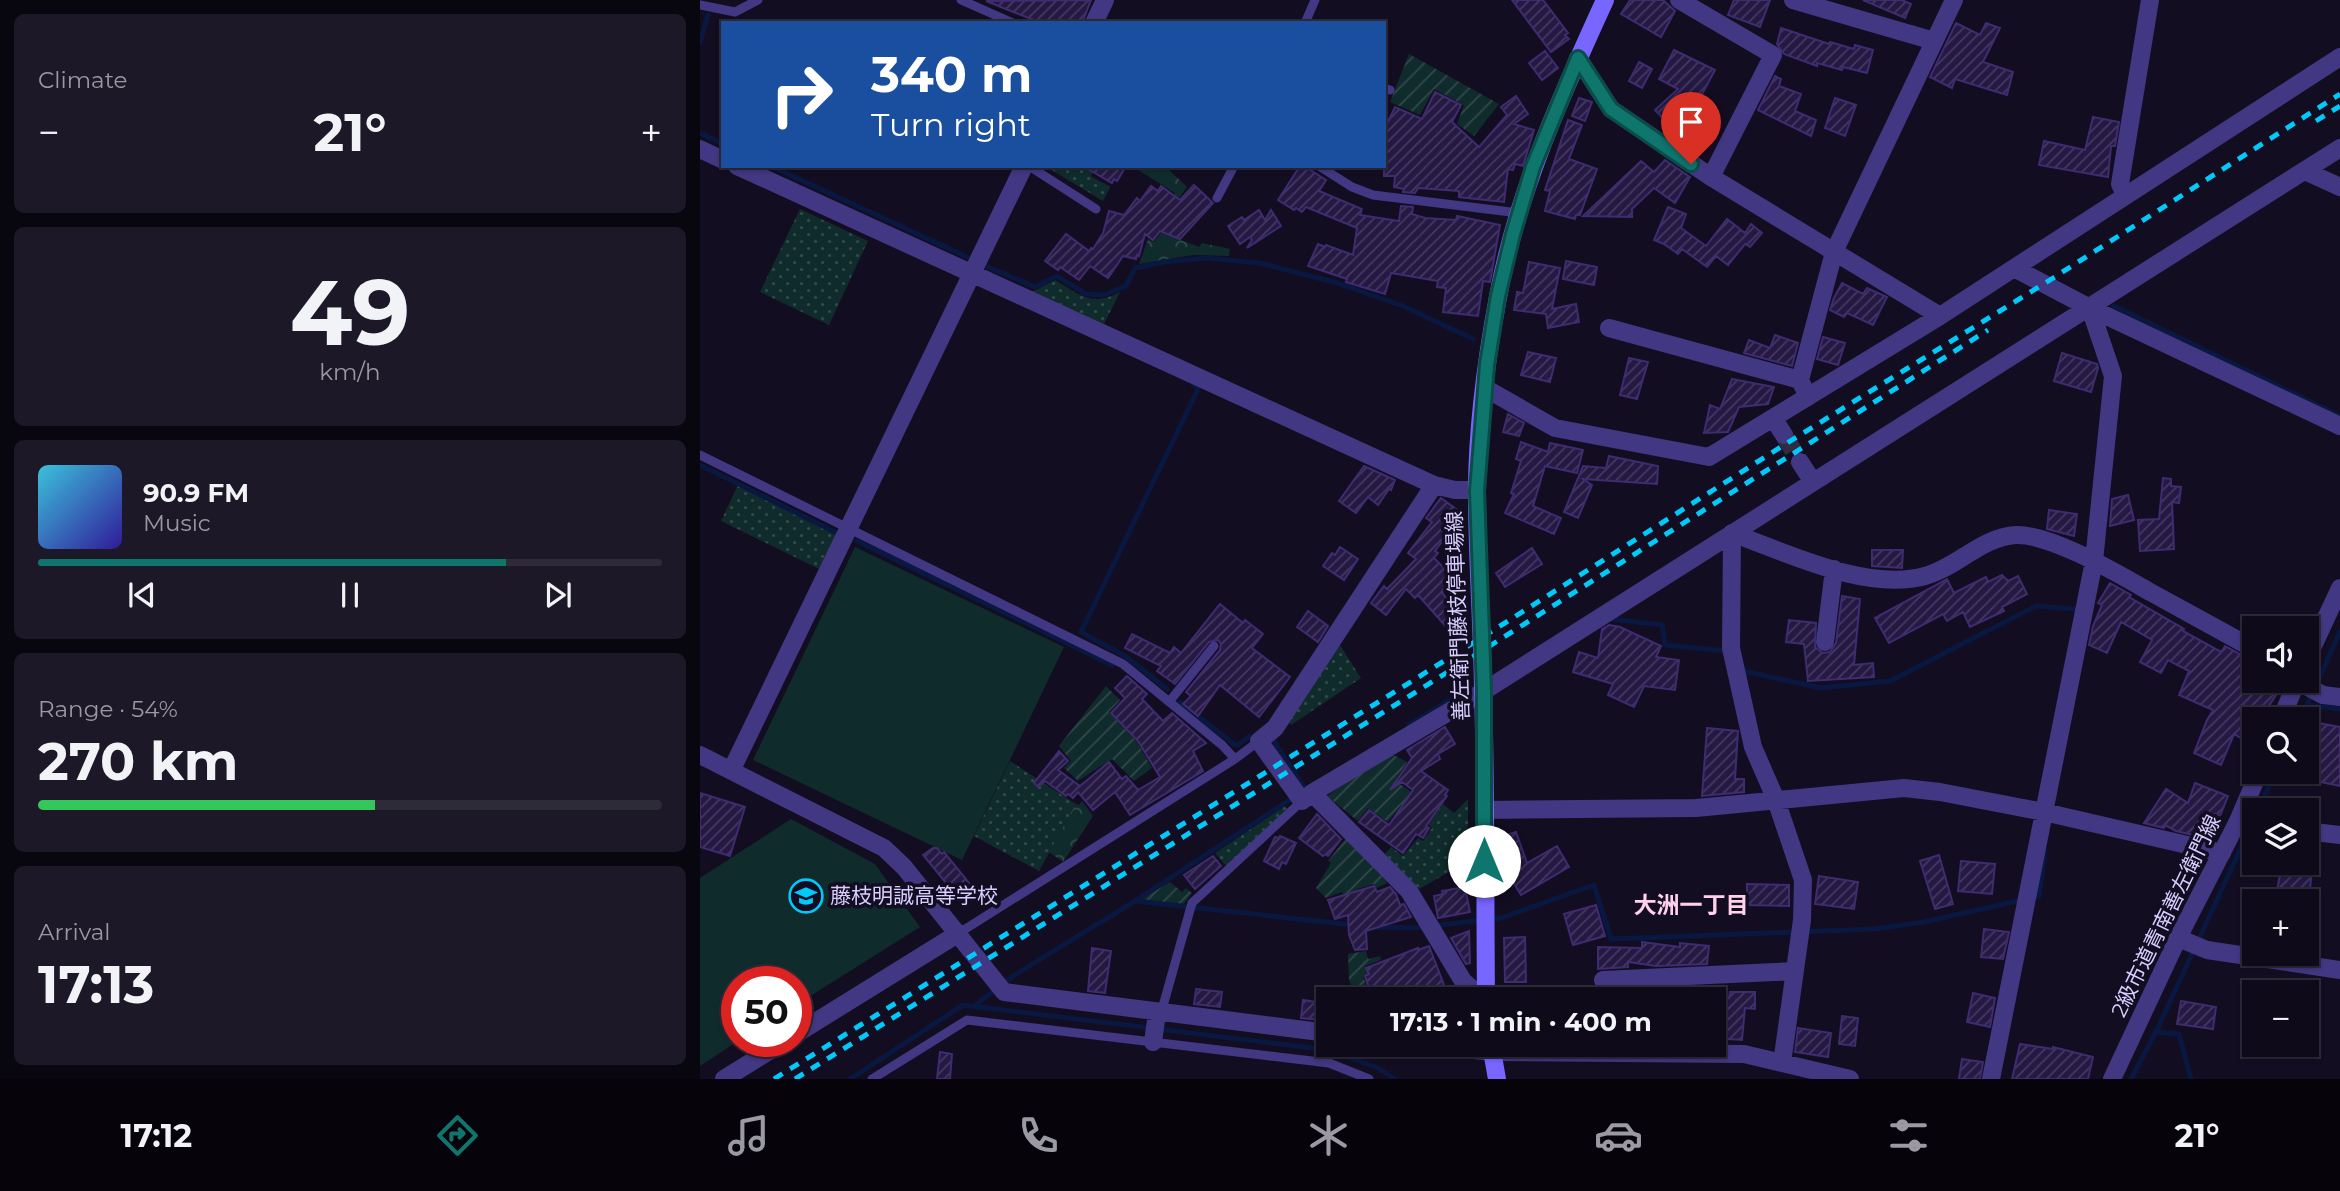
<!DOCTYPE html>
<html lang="en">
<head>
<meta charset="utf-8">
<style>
  :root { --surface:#0e0a1a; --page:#1c1827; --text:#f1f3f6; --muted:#9b9aa2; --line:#2e2b39; --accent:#0f766e }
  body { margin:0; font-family:Montserrat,"Noto Sans JP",sans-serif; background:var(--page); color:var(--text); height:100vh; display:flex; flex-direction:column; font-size:26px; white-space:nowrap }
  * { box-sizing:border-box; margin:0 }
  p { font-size:23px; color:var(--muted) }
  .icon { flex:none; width:38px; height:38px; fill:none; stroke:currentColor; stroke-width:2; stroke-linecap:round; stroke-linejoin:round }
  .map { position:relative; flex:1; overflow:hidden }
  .side { display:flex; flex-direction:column; gap:14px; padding:14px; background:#08060e; width:700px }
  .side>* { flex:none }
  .banner { position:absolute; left:21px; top:21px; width:665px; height:147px; border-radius:0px; box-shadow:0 2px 5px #0004,0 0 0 2px var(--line); background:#1a4fa0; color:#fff; overflow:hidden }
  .buttons { position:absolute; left:1542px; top:616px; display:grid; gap:14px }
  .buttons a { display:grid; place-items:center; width:77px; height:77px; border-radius:0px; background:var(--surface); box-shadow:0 2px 5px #0004,0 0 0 2px var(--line); font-size:35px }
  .speed { position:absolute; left:21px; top:966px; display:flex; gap:14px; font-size:35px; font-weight:700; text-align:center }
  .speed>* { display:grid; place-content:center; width:91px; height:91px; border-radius:50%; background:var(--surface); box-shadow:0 2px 5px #0004,0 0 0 2px var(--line); line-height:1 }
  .speed .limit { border:10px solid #d22; background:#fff; color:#111 }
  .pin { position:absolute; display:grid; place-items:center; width:60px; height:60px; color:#fff; margin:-72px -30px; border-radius:50% 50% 50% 0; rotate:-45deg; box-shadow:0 0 7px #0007 }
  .pin .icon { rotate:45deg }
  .me { position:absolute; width:77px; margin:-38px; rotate:0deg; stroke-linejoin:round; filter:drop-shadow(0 0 5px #0008) }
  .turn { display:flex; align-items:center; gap:24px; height:147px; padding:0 35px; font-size:32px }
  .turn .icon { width:91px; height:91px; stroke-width:2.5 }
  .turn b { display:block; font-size:49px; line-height:60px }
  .big { font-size:52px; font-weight:700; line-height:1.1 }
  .side .tile { flex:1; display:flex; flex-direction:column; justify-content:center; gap:10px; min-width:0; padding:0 24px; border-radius:10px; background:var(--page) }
  .side .dial { align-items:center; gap:0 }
  .dial b { font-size:91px; line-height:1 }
  .song { display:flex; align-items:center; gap:21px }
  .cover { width:84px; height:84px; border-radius:10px; background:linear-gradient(135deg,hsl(190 70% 55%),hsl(250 70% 35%)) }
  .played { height:7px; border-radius:4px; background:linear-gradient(90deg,var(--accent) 75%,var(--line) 75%) }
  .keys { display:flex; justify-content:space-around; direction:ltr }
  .heat { display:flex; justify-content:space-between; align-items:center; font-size:38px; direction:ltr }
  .charge { height:10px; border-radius:5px; background:linear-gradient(90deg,#34c759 54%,var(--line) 0) }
  .trip { position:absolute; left:616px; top:987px; width:410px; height:70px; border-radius:0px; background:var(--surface); box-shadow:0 2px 5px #0004,0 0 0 2px var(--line); font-weight:700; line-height:70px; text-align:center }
  .tab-bar { display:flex; height:112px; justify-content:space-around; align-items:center; background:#06040a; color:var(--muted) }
  .tab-bar .icon { width:49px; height:49px }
  .tab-bar .on { color:var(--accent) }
  .tab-bar b { font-size:32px; color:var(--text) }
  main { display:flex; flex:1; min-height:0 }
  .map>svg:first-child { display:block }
  .grass { fill:url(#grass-dots) }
  .forest { fill:url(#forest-crowns) }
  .garden { fill:url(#garden-furrows) }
  .pitch { fill:#102b2c }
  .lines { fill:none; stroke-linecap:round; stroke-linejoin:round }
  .stream { stroke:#091840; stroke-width:5 }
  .building { fill:url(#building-hatch); stroke:#3f2b70; stroke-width:2 }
  .minor-tunnel { stroke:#312a43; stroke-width:18; stroke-dasharray:18 9; stroke-linecap:butt }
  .service { stroke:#413782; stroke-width:9 }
  .minor { stroke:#413782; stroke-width:18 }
  .tertiary { stroke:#413782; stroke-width:18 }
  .secondary { stroke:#76f; stroke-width:18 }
  .rail { stroke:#00cafa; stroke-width:5; stroke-dasharray:10 9; stroke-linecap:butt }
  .route-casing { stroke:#0a4d48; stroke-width:18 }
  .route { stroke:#0f766e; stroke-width:12 }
  .labels { text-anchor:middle; stroke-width:7; stroke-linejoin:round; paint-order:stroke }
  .street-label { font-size:21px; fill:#d9cfff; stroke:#130d22 }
  .poi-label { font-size:21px; fill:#d9cfff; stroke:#130d22; text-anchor:start }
  .neighbourhood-label { font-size:23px; font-weight:bold; fill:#ffd1ea; stroke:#130d22 }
</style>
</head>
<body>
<main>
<section class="side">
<div class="tile"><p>Climate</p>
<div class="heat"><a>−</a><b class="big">21°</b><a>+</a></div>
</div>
<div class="tile dial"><b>49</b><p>km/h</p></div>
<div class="tile">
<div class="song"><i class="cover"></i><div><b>90.9 FM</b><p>Music</p></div></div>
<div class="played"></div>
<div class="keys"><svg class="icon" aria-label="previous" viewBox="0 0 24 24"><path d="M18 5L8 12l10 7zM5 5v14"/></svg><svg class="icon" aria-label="pause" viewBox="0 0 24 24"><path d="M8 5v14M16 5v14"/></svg><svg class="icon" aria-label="next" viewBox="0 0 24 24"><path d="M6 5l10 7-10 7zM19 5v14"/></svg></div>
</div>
<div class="tile"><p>Range · 54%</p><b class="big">270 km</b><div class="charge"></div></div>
<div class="tile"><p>Arrival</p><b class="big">17:13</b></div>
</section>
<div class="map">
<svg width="1640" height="1079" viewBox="0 0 1640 1079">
  <defs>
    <pattern id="grass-dots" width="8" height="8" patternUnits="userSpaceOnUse" patternTransform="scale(1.75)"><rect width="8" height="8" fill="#102b2c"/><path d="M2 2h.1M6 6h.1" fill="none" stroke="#32494c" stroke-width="1.8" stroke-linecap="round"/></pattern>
    <pattern id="forest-crowns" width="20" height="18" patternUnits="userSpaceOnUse" patternTransform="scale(1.75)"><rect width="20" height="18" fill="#102b2c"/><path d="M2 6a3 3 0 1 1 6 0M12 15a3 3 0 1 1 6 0" fill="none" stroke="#32494c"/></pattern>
    <pattern id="garden-furrows" width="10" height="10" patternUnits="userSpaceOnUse" patternTransform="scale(1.75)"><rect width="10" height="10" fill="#102b2c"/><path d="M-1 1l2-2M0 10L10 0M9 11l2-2" fill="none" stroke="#32494c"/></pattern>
    <pattern id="building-hatch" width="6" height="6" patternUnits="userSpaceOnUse" patternTransform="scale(1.75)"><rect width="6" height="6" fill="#251944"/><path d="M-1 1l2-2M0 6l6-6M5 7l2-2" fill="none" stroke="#443960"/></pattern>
  </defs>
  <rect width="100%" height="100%" fill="#130d22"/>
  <path class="grass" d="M345,166H397L391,176L410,187L403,201Z
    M100,209L168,241L129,325L60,292Z
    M355,280C380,295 392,307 420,292L404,324L332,292Z
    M38,485L137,534L119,569L21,521Z
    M640,645L661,678L591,725L586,719Z
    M310,761L376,804L339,871L274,836Z
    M768,799V861L719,889L685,854L691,847L703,856L718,838L723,841L732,828L728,824L743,804L754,813Z
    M585,806L587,809L526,866L515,853Z"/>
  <path class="forest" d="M432,166H465L487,187L479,198L485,206L473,237L499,247L502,243L530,249L529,256L493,255L439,264L448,239L454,242L471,219L463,213L475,193Z
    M382,801L393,816L363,862L349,852L376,804L379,805Z"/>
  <path class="garden" d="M709,54L799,104L774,136L757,124L764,105L734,89L720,115L690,102Z
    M406,686L420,700L409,712L437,742L452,768L434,781L412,759L378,781L364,768L371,761L359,746Z
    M690,753L707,762L695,781L715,794L706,808L701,805L688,822L668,808L658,821L627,796Z
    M646,838L688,883L676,888L674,884L657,889L658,892L644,896L642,892L626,898L616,888L631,863L628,861Z
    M470,882L482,892L486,888L492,893L483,905L441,899Z
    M666,951L668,959L680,956L681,960L665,966L668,974L663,977L669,991L655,996L649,980L648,954Z"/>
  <path class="pitch" d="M155,547L364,647L262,860L53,760Z
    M91,819L175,864L220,927L96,1005V982H37L38,1041L0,1066V878Z"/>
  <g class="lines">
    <path class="stream" d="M0,42L8,15
      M0,133L23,144
      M71,166L267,257
      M288,267L335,287L357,276L386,294L404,295L426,286L435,268L464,262L506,258L560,263L637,283L703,306L773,339
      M1414,306L1640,416
      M0,465L135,532
      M157,541L412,665
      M911,619L962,625L965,645L1027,651
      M1043,668V671L1121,688L1190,681L1336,606L1374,609
      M467,689L425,656L381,632L499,387L493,384
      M480,702L535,745H538L550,736
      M1607,705L1640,632
      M1600,719L1607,705L1640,709
      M709,725L763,692
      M573,735L577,746L605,789L608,788
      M1558,810L1576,772
      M1332,898L1339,896L1345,851
      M435,901L594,797
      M670,927L713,928L801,918L894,885L911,939L1174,929L1224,922L1322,900
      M274,1006L313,976L435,901L653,925
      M1456,1032L1479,1034L1491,1079
      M150,1079L263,1005L628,1050L676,1067L695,1079
      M1431,1079L1456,1032L1551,826"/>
  </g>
  <path class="building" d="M391,0L382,23H341L286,1Z
    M812,0H843L868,33L865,35L869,39L851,52Z
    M930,0H963L975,11L961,37L921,14Z
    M1034,0H1070L1060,27L1028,15Z
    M1163,0H1202L1211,4L1205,18Z
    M1256,23L1280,35L1286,23L1300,28L1283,62L1313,72L1307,95L1255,79L1252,88L1230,77Z
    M1081,28L1129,44L1130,42L1154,49L1155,45L1173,50L1167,73L1143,67L1142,70L1117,63V66L1084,54L1077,44Z
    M974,50L1015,70L991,115L1012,125L1005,138L972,123L970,126L955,110L978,89L959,79Z
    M845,51L858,68L842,80L829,63Z
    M939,62L952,69L942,88L929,81Z
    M1075,76L1081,79L1079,86L1101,94L1095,111L1116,120L1111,136L1058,110Z
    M735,92L761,105L752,122L779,147L807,115L801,107L816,96L828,114L814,124L834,130L823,166L815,164L813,170L808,169L804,202L759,197V191L718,188L715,193L703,192L704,189L694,187L695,176H684V130L695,107L722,119Z
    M879,98L892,102L885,121L872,116Z
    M1135,98L1156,105L1145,136L1125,128Z
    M1393,117L1419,122L1415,146H1411L1408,177L1339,165L1344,141L1385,150Z
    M868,120L882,125L869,159L897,169L880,215H876L875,219L845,211L850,191L845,190Z
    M965,160L990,177L975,203L954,188L932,209V217L883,216L941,161L954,172Z
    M383,166H426L417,181L414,179L412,183Z
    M600,166H604L626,180L619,191L662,209L660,215L699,221L701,206L713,207L712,214L725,218L756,220L757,216L800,225L790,282L783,281L778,316L743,312L746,288L737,287L738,281L691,273L685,294L646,282L647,279L608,266L618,244L625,247L626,245L653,255L657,228L606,207L602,212L596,208L594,210L578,200Z
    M494,185L513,203L480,239L460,231L453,240L445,234L439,256L437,255L436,259L423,256L408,278L390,266L379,280L360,267L358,270L345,261L366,234L389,251L391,248L393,249L403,233L409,211L424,215L437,198L440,201L451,186L458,191L461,186L480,200Z
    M968,207L986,214L981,228L1006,246L1027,219L1045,233L1051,224L1062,233L1050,247L1045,244L1028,265L1016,256L1007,267L982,249L978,254L964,244L954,240Z
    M559,210L565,220L571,210L581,226L547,248L552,240L550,237L540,244L528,226L542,217L544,220Z
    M866,261L897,267L894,285L863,279Z
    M829,262L860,268L852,309L876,304L879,322L848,328L846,314L814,310L817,292L823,293Z
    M1142,283L1163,294L1167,288L1187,297L1173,325L1147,313L1144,317L1130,310L1134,298Z
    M1075,335L1098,343L1092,366L1044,353L1049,340L1070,348Z
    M1123,337L1145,343L1138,365L1117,359Z
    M828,352L856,358L850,382L821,375Z
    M1362,353L1397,364L1398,368L1391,392L1354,381Z
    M929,358L948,362L937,399L920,395Z
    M1032,379L1074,387L1068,404L1039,407L1028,432L1004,433L1010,405L1020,409Z
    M808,414L824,423L819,436L803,432Z
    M821,442L848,452L850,443L883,450L877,473L845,466L833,506L861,518L854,534L805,513L814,494L811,493L821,461L816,459Z
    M909,456L958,466L957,484L883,479L892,485L878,518L864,512L883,466L906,468Z
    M664,466L695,480L691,490L689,489L678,505L668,497L656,513L639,501Z
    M1463,478L1471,479V486L1481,487L1479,503L1472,502L1474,549L1440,551L1438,520L1459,519Z
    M1428,495L1434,520L1410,526L1412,499Z
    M741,498L763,514L735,551L738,553L734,558L753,577L748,581L751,584L742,593L763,618L749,630L718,595L715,598L706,589L686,615L671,603L684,586L687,589L716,559L708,553L732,522L726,518Z
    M1349,510L1377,514L1374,536L1347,529Z
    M640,547L658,559L644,580L623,566L632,553L635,555Z
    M832,548L842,564L805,587L796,573Z
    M1172,550H1203L1202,568L1172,566Z
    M1302,575L1308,581L1318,576L1327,594L1302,607L1304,611L1270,627L1263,612L1247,621L1243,614L1189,643L1175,618L1247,579L1254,593L1286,577L1288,582Z
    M1410,583L1431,595L1429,597L1484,629L1483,631L1521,652L1525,646L1543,656L1541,660L1554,670V681H1568L1580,689L1564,713L1554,706V729L1546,741L1534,734L1521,765L1494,753L1507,720L1513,710L1479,695L1489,671L1468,660L1461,673L1440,662L1452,640L1421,622L1407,653L1389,645L1393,626L1402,605L1398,603Z
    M1142,596L1160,599L1154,665L1173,663L1174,677L1108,681L1104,644L1086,642L1089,620L1116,623L1115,647L1123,653L1130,652L1136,643Z
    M520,604L543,623L545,620L563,634L552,648L590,677L559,717L520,685L498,716L483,704L491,696L486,692L520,650L521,644L518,640L509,642L475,684L457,671L461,666L425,648L432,634L470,653L474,647L481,653Z
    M608,611L628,626L618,642L597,627Z
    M909,625L920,627L961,646L956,657L979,660L975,690L944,686L934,707L908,695L913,684L873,672L879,652L898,658L902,629Z
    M427,676L447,694L442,699L463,721L472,713L506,743L493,751L503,771L430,815L415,792L393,810L378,792L373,798L368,794L366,796L345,781L338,787L334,783L359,751L368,761L358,770L380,786L409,762L422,779L426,776L438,790L460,777L438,741L411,713L425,698L415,688Z
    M1618,723L1640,727V786L1606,779Z
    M745,727L755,744L738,754L740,759L721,771L748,790L745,795L747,796L726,826L729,828L723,838L716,834L703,853L659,822L669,810L689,825L713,790L702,782L690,790L712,758L707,750Z
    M1007,728L1038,731L1035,779H1044V792L1002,796Z
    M1495,783L1528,796L1520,816L1514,814L1502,837L1476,831L1465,825L1464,828L1444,823L1466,789L1488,803Z
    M0,793L45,807L30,856L0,847Z
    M617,814L641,839L628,856L626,854L623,856L599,838Z
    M816,832L827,863L857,846L869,867L821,895L808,874L816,870L803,836Z
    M580,836L596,843L586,864L582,862L579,869L564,861L575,837L579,838Z
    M233,848H237L242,854L244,852L270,884L256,895L223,855Z
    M1239,855L1253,904L1235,909L1220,861Z
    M513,856L521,866L495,889L484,875Z
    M1261,861L1295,864L1292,894L1258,891Z
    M1581,864L1612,867L1609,901H1576Z
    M1119,876L1158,882L1154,909L1115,904Z
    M1047,884L1089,885V906L1047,905Z
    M674,886L677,892L690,887L696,894L700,905L704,904L711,917L666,931L667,949L655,950L649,935L648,915L635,919L628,900Z
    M765,887L770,912L738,918L734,896L743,894L742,891Z
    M896,905L905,936L873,945L864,914Z
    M1284,929L1309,932L1303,959L1281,957Z
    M769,931L770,963L766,964L751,938Z
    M825,937L826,982H805L804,938Z
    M942,942L980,947V943L1009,946L1007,964L956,966L928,962V967L898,969V947L942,948Z
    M729,946L744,985L731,992L733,999H680L677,988L670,991L665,976L669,974L666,968L718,948V950Z
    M392,948L411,951L405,993L388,991Z
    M496,989L522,992L520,1007L494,1004Z
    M1030,992H1055V1009L1045,1008L1042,1040L1013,1038V996L1029,998Z
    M1273,993L1295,998L1290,1027L1267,1022Z
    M603,1000L624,1003L621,1020L601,1018Z
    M1481,1001L1516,1007L1513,1029L1477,1024Z
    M1142,1016L1158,1018L1155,1046L1139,1044Z
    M1098,1028L1131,1033L1128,1057L1095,1052Z
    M1320,1044L1353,1049V1047L1393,1057L1388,1079H1312Z
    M240,1052L252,1054L250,1079H237Z
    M1262,1059L1283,1062L1280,1079H1259Z"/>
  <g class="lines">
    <path class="minor-tunnel" d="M1084,435L1100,462"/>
    <path class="service" d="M261,0L313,23
      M0,5L35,12L58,0
      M605,23L615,0
      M684,88L690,90
      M329,166L396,209
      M619,166L652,187L673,195L819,213
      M517,198L534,166
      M0,455L423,664L522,745L535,759
      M469,702L514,646
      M259,933L535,759L559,741
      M461,1013L492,903L602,801
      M172,1079L267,1020L629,1063L669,1079"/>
    <path class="minor" d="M979,0L1073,55L1011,177
      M1093,0L1234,41
      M394,23L405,0
      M878,58L911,109L1011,177L1240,316
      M0,149L23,160
      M37,166L734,485L755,490H777
      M1605,171L1640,187
      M1425,195L1420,184L1450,0
      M1314,268L1390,308L1640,426
      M909,328L1100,380
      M785,388L855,428L1009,457L1240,316L1640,57
      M1108,397L1100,380L1134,252L1254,0
      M1073,418L1084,435
      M1100,462L1113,482
      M734,485L575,728L559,741L602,801L612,793L784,691L1640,148
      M1032,533C1087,553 1167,592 1225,576C1258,567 1281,537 1316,535C1352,534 1420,575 1452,593C1486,612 1520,630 1554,649
      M1032,533L1031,648L1053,747L1076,800L1103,880L1102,920L1082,1063
      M1125,642L1134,569
      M1597,681L1623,695L1640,697
      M0,755L184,848L204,867L304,992L628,1033
      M31,771L324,166
      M612,793L709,891L763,981L783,999
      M784,810L996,808L1204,788L1240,792L1344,812L1522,853
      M1538,821L1554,823
      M1606,831L1640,835
      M1478,938L1507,950L1640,970
      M911,999L903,980L1095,971
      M96,1034L259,933
      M453,1042L457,1013
      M730,1045L792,1052L1044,1054L1150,1079
      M24,1079L85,1041
      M1291,1079L1394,561L1413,376L1390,308"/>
    <path class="tertiary" d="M1606,661L1640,588
      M1581,719L1597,681
      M1412,1079L1478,938L1538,821L1559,772"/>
    <path class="secondary" d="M786,999C785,895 786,791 783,687C782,622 777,557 777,492C777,427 786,361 798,297C817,193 861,96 905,0
      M791,1045L797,1079"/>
    <path class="rail" d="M1616,121L1640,106
      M74,1079L797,628L1087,443L1350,280L1640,94
      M95,1079L796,642L1288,330"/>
  </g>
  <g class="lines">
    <defs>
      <path id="route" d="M784,861V691L777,491L787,365L798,296L813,234L833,167L878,58L911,109L991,164"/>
    </defs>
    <use href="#route" class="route-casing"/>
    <use href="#route" class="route"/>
  </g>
  <defs>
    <symbol id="school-ring" viewBox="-11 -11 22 22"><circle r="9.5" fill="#130d22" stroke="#00cafa" stroke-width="1.5"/><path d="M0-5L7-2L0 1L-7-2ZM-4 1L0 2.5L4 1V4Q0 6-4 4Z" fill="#00cafa"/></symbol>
  </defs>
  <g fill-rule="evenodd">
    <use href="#school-ring" x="87" y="877" width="38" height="38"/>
  </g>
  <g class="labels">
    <g class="street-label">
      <text transform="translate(758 616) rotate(-92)" y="7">善左衛門藤枝停車場線</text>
      <text transform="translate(1466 916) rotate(-64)" y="7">2級市道青南善左衛門線</text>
    </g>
    <g class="poi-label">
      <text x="130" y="903">藤枝明誠高等学校</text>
    </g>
    <g class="neighbourhood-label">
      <text x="991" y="913">大洲一丁目</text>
    </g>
  </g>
</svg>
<div class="buttons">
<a><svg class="icon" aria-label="sound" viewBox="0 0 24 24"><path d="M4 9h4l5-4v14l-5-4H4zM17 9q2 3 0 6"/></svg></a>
<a><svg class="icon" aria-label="search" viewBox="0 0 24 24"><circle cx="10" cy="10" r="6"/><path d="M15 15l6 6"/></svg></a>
<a><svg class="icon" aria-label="layers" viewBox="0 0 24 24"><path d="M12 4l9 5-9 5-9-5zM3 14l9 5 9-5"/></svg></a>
<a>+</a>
<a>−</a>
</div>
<div class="speed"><div class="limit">50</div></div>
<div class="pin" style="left:991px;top:164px;background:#d93025"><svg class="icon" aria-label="arrive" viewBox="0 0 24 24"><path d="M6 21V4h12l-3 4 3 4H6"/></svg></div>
<svg class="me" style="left:784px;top:861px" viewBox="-20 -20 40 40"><circle r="19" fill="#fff"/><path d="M0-13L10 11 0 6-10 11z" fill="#0f766e"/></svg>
<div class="trip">17:13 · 1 min · 400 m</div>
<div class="banner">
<div class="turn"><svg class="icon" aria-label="right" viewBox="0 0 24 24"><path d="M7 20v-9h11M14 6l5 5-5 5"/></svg><div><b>340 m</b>Turn right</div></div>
</div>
</div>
</main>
<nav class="tab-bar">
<b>17:12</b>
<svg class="icon on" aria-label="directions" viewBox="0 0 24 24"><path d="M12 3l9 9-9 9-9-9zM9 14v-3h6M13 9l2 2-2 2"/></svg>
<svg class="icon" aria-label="music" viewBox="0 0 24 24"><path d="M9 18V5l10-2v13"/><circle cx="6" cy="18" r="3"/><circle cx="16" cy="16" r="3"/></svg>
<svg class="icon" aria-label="phone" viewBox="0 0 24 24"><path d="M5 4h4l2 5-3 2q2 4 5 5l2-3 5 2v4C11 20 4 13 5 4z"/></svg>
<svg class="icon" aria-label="climate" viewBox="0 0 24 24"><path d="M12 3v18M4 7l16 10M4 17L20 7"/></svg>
<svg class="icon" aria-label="car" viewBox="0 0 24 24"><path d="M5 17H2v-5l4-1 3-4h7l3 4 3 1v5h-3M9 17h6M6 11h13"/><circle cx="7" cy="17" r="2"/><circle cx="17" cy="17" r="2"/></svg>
<svg class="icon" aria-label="filters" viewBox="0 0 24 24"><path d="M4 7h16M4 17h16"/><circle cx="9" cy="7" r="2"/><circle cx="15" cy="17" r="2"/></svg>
<b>21°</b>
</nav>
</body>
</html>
